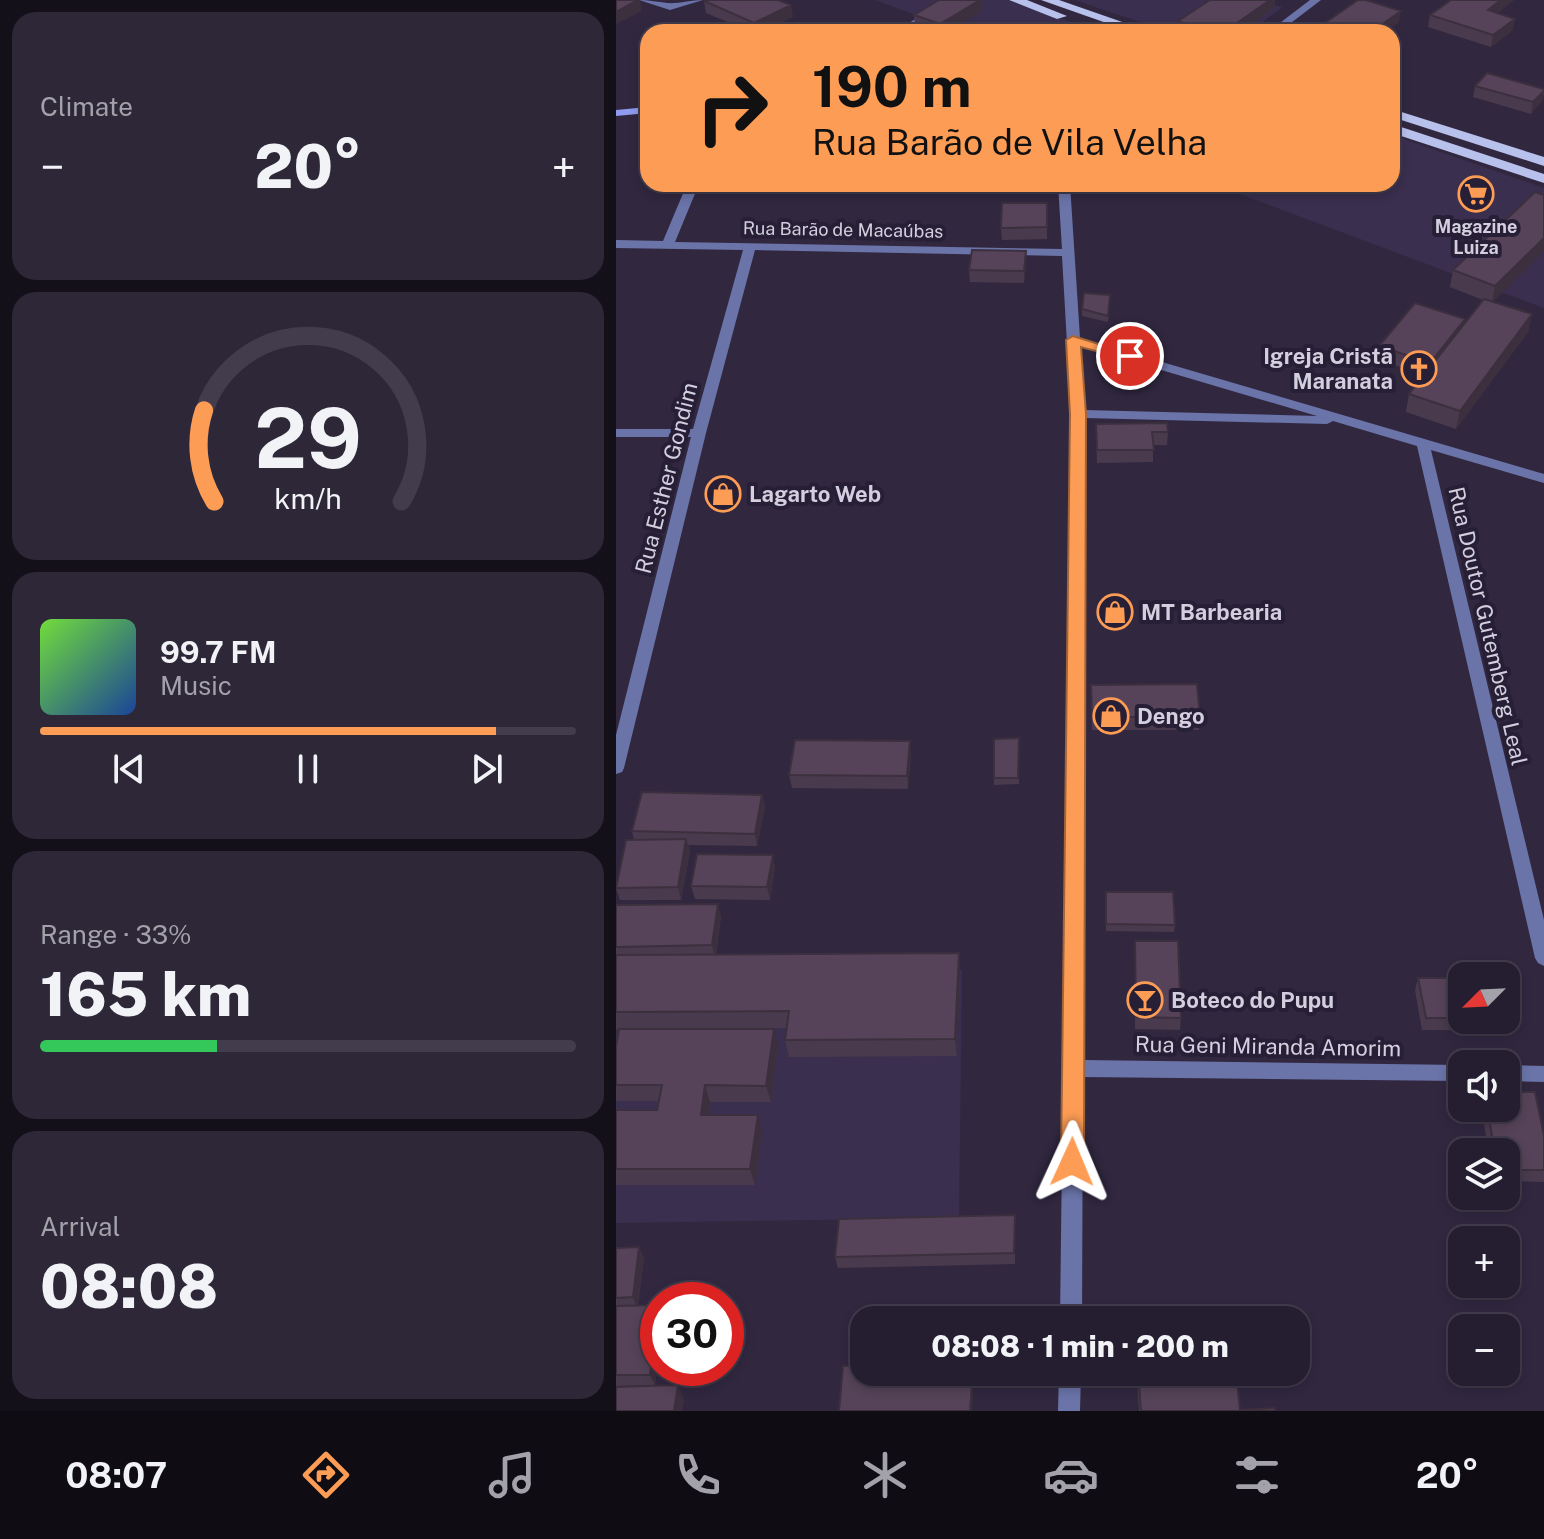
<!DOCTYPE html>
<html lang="en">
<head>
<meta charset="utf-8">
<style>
  :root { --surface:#251e30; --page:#2d2738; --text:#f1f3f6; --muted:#a3a2ab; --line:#423c4c; --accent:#fd9c55 }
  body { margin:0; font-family:"Public Sans",sans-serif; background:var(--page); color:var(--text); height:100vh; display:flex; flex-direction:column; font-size:30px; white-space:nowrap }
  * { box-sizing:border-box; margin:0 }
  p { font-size:26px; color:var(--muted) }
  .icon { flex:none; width:44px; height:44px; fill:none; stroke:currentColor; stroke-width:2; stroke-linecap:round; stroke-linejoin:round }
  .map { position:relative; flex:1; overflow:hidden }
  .panel { display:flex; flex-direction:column; gap:12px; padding:12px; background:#14101a; width:616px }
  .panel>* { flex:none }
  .guide { position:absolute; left:24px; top:24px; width:760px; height:168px; border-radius:24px; box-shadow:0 4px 12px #0003,0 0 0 2px var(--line); background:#fd9c55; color:#111; overflow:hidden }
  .needle { width:52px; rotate:246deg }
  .fabs { position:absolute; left:832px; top:962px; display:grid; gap:16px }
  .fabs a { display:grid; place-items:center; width:72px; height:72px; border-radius:16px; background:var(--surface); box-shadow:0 4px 12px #0003,0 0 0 2px var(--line); font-size:40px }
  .speed { position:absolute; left:24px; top:1282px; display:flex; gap:16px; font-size:40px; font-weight:700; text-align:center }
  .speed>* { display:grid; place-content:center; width:104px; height:104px; border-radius:50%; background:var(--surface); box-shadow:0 4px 12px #0003,0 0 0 2px var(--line); line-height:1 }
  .speed .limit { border:12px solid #d22; background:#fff; color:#111 }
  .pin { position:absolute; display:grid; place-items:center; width:68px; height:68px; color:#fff; margin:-34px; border:4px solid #fff; border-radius:50%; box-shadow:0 2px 8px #0007 }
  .me { position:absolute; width:88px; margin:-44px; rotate:1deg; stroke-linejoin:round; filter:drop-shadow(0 0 6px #0008) }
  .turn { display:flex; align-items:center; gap:28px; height:168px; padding:0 40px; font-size:36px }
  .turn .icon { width:104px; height:104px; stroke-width:2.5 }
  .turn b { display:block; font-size:56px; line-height:68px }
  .big { font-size:60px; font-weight:800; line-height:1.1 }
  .panel .widget { flex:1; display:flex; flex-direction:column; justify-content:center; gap:12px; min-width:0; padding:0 28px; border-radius:24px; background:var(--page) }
  .panel .dial { align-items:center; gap:0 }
  .dial svg { height:208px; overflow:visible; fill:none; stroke:var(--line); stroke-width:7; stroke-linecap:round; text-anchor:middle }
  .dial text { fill:var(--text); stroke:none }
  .song { display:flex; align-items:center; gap:24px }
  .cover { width:96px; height:96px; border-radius:12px; background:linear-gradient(135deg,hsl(100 70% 55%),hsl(220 70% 35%)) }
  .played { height:8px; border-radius:4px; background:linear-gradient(90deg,var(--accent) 85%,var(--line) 85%) }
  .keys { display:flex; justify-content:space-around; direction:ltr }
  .heat { display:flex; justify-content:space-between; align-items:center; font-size:44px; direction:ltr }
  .charge { height:12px; border-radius:6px; background:linear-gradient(90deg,#34c759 33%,var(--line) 0) }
  .trip { position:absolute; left:234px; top:1306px; width:460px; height:80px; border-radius:24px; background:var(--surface); box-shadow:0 4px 12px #0003,0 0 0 2px var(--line); font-weight:800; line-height:80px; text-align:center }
  .dock { display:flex; height:128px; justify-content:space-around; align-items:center; background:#0f0c13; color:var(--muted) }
  .dock .icon { width:56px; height:56px }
  .dock .active { color:var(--accent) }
  .dock b { font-size:36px; color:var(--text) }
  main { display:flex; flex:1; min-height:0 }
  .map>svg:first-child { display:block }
  .built { fill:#3a2f4e }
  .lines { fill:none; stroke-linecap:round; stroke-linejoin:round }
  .minor { fill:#6b74a9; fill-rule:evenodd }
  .secondary { fill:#8e9bef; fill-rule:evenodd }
  .primary { fill:#b8c0ec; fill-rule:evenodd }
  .wall { fill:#4a3a4d }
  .shaded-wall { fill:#3c2f3e }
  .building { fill:#564359; stroke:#3c2f3e; stroke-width:2 }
  .route { fill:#fd9c55; stroke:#a46537; stroke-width:2 }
  .labels { text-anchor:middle; stroke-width:8; stroke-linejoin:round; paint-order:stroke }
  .far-poi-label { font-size:18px; font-weight:bold; fill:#d3cfde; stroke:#271f36 }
  .far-street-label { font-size:18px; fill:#d3cfde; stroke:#271f36 }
  .poi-label { font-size:22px; font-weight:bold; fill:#d3cfde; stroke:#271f36; text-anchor:start }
  .street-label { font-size:22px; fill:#d3cfde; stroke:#271f36 }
</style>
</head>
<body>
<main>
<section class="panel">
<div class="widget"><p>Climate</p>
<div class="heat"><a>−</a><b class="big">20°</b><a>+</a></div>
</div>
<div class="widget dial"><svg viewBox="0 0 100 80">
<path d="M14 69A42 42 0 1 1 86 69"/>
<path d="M14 69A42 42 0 0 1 10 34" stroke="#fd9c55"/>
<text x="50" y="56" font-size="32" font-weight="700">29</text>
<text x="50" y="72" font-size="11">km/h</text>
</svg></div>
<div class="widget">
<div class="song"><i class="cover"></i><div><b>99.7 FM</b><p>Music</p></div></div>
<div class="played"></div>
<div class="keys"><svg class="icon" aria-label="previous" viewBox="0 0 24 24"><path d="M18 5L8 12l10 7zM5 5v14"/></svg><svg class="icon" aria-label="pause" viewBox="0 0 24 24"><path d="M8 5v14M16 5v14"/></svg><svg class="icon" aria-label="next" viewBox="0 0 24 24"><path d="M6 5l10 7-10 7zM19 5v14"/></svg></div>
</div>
<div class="widget"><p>Range · 33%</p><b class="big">165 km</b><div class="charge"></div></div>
<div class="widget"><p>Arrival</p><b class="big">08:08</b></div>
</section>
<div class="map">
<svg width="928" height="1411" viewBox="0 0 928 1411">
  <rect width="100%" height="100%" fill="#312840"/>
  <path class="built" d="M259,0H391L484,32H346Z
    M459,0H641L666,7L634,32H553Z
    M776,135L928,188V308L597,184H776Z
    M0,969L346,970L343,1218L0,1223Z"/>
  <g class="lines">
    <path class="minor" d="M23,0C33,0 42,2 51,3C62,4 75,0 87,0L54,10Z
      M327,0H339L292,32H280Z
      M694,0H705L663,32H652Z
      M71,184H83L59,242L446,249L442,184H454L464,338L928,474V483L815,450L928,920V966L922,963L919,958L801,446L717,421L711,424L469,418L467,1060L846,1065V1081L467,1077L466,1320H444L455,414L446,256L139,250L90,433L8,768L6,772L0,774V735L75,437H0V429H77L127,250L0,248V240L47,241ZM464,346L701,416L468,410Z
      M890,1065L928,1066V1082L890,1081Z
      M443,1372H465L464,1411H442Z"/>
    <path class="secondary" d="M32,107V113L0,116V110Z"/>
    <path class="primary" d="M393,0H411L451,16L441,19Z
      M425,0H443L535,32H516Z
      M776,109L928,157V166L776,117Z
      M776,124L928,174V183L776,133Z"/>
  </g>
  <path class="wall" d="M323,0H365L366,11L330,32H315L299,26L298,15Z
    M835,0H898L881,13L897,30L875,47L812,27L814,15Z
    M88,1L177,17L145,32H135L90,13Z
    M659,7L624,32H562V21Z
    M859,86L928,89V94L926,101L915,114L857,97Z
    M919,192L877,302L916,314L912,332L840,429L790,412L793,394L808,375L761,359L763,346L849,319L848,325L867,300L834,287L837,270Z
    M431,203V239L386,240L385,228Z
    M410,263L408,283L354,282L353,270Z
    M494,295L492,322L466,316V309Z
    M480,424L552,432L551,445H537V462L481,463Z
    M475,685L584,717L583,730H476Z
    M403,738V784L378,785V778Z
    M295,754L292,789L176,788L173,775Z
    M146,795L149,807L141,846L72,845L74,852L65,900H4L0,888L18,840L16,831Z
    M159,867L154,900L79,899L75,886Z
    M490,892L559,925L558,932L490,931Z
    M0,905L105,916L100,955L344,971L341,1056L173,1057L169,1040L171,1028L23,1029L162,1046L155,1102H94L92,1115L146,1132L139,1185H0V1110H41L42,1101H0V1046L3,1029H0Z
    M519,941L565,1018L564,1030L519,1029Z
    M802,978H846V1020H890V978L898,1017L894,1030H806L799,990Z
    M865,1108H890L928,1136V1182L890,1181V1152H873Z
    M399,1215V1264L222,1268L219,1257Z
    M23,1247L28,1258L22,1305H42V1362L39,1385L0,1386V1248Z
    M513,1372H620L624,1410L659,1411H523L521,1383V1372Z"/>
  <path class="shaded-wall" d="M22,0H24L26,11L0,24V12Z
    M364,0H365L366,11L330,32H324V24Z
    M654,0H659V7L624,32H608Z
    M885,0H898L870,22L872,10Z
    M175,5L177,17L145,32H140L138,23Z
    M785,11L783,22L770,32H755Z
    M899,19L897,30L875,47L877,35Z
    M928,91L926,101L915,114L917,102Z
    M928,238V251L876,303L879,286Z
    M410,251V263L408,283V271Z
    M916,314L912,332L840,429L844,411Z
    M849,319L846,332L812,376L814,363Z
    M294,741L295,754L292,789L291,776Z
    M146,795L149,807L141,846L139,834Z
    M70,839L74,852L65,900L62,887Z
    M157,855L159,867L154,900L151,887Z
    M102,904L105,916L99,958L96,945Z
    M343,953L344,971L341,1056L339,1039Z
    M158,1029L162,1046L155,1102L150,1086Z
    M89,1085L94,1102L90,1132L85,1115Z
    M142,1115L146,1132L139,1185L134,1169Z
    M23,1247L28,1258L21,1308L17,1297Z
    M42,1321V1362L39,1385L34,1375Z
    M357,1372L358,1377L356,1411H354Z
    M62,1385L68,1400L66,1411H58Z"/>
  <path class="building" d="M0,0H22L0,12Z
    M91,0H162L175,5L138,23L88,1Z
    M323,0H364L324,24L298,15Z
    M594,0H654L608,32H595L562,21Z
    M742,0H750L785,11L755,32H696Z
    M835,0H885L872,10L899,19L877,35L814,15Z
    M871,73L928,89V91L917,102L859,86Z
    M919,192L928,195V238L879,286L837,270Z
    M386,203H431V227L385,228Z
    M356,250L410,251L408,271L353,270Z
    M468,293L494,295L492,316L466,309Z
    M868,299L916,314L844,411L793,394Z
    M799,303L849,319L814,363L763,346Z
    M551,423L552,432H536L538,450H481L480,424Z
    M581,684L584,717H476L475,685Z
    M403,738L402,778H378V739Z
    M179,740L294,741L291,776L173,775Z
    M26,792L146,795L139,834L16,831Z
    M70,839L62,887L0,888L10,840Z
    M81,854L157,855L151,887L75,886Z
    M490,892H557L559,925L490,924Z
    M102,904L96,945L0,947V905Z
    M519,941H562L565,1018L520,1017Z
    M343,953L339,1039L169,1040L173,1011L0,1012V955Z
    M802,978H846V1018H810Z
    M890,978L898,1017H890Z
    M3,1029H158L150,1086L89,1085L85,1115H142L134,1169H0V1110H41L46,1085H0V1046Z
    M890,1092H919L928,1136V1170H890V1152H879L871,1108H890Z
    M399,1215L398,1253L219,1257L223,1219Z
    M23,1247L17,1297L0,1298V1248Z
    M42,1305V1321L34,1375H0V1306Z
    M253,1310L392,1311V1320H252Z
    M666,1317V1320H517Z
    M227,1366H248V1372H357L354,1411H223Z
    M522,1372H620L624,1410L659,1408V1411H525Z
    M62,1385L58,1411H0V1387Z"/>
  <path class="route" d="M457,336L521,356L514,360L465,347L470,414L468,1162L464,1170L456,1173L448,1170L445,1162L454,414L450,340Z"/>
  <defs>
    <symbol id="supermarket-ring" viewBox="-11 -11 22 22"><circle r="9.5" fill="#271f36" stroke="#fd9c55" stroke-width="1.5"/><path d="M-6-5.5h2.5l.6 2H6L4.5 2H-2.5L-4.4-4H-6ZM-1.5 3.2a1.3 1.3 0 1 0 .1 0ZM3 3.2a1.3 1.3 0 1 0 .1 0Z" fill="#fd9c55"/></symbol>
    <symbol id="church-ring" viewBox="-11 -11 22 22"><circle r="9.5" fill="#271f36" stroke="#fd9c55" stroke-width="1.5"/><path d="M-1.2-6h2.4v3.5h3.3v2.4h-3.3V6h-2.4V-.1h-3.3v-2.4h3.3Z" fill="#fd9c55"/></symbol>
    <symbol id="shop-ring" viewBox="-11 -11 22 22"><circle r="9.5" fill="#271f36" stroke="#fd9c55" stroke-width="1.5"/><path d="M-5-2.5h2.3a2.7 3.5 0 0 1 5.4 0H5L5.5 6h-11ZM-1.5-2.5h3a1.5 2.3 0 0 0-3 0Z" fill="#fd9c55"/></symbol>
    <symbol id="bar-ring" viewBox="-11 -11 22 22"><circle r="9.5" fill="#271f36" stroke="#fd9c55" stroke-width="1.5"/><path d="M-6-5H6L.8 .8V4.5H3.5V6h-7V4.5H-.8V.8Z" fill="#fd9c55"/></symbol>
  </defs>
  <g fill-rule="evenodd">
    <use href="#supermarket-ring" x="840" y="174" width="40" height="40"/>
    <use href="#church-ring" x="783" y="349" width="40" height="40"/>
    <use href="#shop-ring" x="87" y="474" width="40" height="40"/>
    <use href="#shop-ring" x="479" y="592" width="40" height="40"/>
    <use href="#shop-ring" x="475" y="696" width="40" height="40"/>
    <use href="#bar-ring" x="509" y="980" width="40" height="40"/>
  </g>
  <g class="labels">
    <g class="far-poi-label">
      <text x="860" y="233">Magazine<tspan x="860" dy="21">Luiza</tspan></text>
    </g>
    <g class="far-street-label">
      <text transform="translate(227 230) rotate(1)" y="6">Rua Barão de Macaúbas</text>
    </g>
    <g class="poi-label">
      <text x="777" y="364" text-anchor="end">Igreja Cristã<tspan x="777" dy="25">Maranata</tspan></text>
      <text x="133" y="502">Lagarto Web</text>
      <text x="525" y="620">MT Barbearia</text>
      <text x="521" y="724">Dengo</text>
      <text x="555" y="1008">Boteco do Pupu</text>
    </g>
    <g class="street-label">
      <text transform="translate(50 478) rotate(-76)" y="8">Rua Esther Gondim</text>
      <text transform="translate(872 626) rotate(77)" y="8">Rua Doutor Gutemberg Leal</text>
      <text transform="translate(652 1046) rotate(1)" y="8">Rua Geni Miranda Amorim</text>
    </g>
  </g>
</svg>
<div class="fabs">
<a><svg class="needle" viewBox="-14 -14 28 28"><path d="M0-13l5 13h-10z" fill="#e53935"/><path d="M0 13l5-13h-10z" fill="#a3a2ab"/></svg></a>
<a><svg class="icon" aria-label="sound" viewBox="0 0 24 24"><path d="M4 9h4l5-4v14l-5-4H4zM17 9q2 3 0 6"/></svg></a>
<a><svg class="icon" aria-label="layers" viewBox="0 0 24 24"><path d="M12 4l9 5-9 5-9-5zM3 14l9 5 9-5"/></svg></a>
<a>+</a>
<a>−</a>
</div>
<div class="speed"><div class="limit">30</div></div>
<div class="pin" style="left:514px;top:356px;background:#d93025"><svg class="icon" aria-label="arrive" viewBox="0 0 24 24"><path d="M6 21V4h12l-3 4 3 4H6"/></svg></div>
<svg class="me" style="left:456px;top:1162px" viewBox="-20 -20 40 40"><path d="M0-17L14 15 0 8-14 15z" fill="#fd9c55" stroke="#fff" stroke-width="4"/></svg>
<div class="trip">08:08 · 1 min · 200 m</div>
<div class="guide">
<div class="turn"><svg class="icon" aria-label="right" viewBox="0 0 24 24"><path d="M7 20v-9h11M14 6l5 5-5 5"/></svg><div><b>190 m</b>Rua Barão de Vila Velha</div></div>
</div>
</div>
</main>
<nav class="dock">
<b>08:07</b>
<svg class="icon active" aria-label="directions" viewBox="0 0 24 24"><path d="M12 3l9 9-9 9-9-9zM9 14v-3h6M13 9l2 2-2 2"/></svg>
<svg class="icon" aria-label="music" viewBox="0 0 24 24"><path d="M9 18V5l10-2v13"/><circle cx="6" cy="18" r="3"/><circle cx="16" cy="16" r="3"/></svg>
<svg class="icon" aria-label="phone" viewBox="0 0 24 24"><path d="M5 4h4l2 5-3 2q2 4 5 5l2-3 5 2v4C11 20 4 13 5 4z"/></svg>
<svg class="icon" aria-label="climate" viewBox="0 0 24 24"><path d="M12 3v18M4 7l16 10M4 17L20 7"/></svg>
<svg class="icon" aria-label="car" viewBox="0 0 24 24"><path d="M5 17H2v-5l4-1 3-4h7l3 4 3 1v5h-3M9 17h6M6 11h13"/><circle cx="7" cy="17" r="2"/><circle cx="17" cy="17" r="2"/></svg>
<svg class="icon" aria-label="filters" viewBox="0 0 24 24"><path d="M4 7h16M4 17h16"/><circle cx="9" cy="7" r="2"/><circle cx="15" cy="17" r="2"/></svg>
<b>20°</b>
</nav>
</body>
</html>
